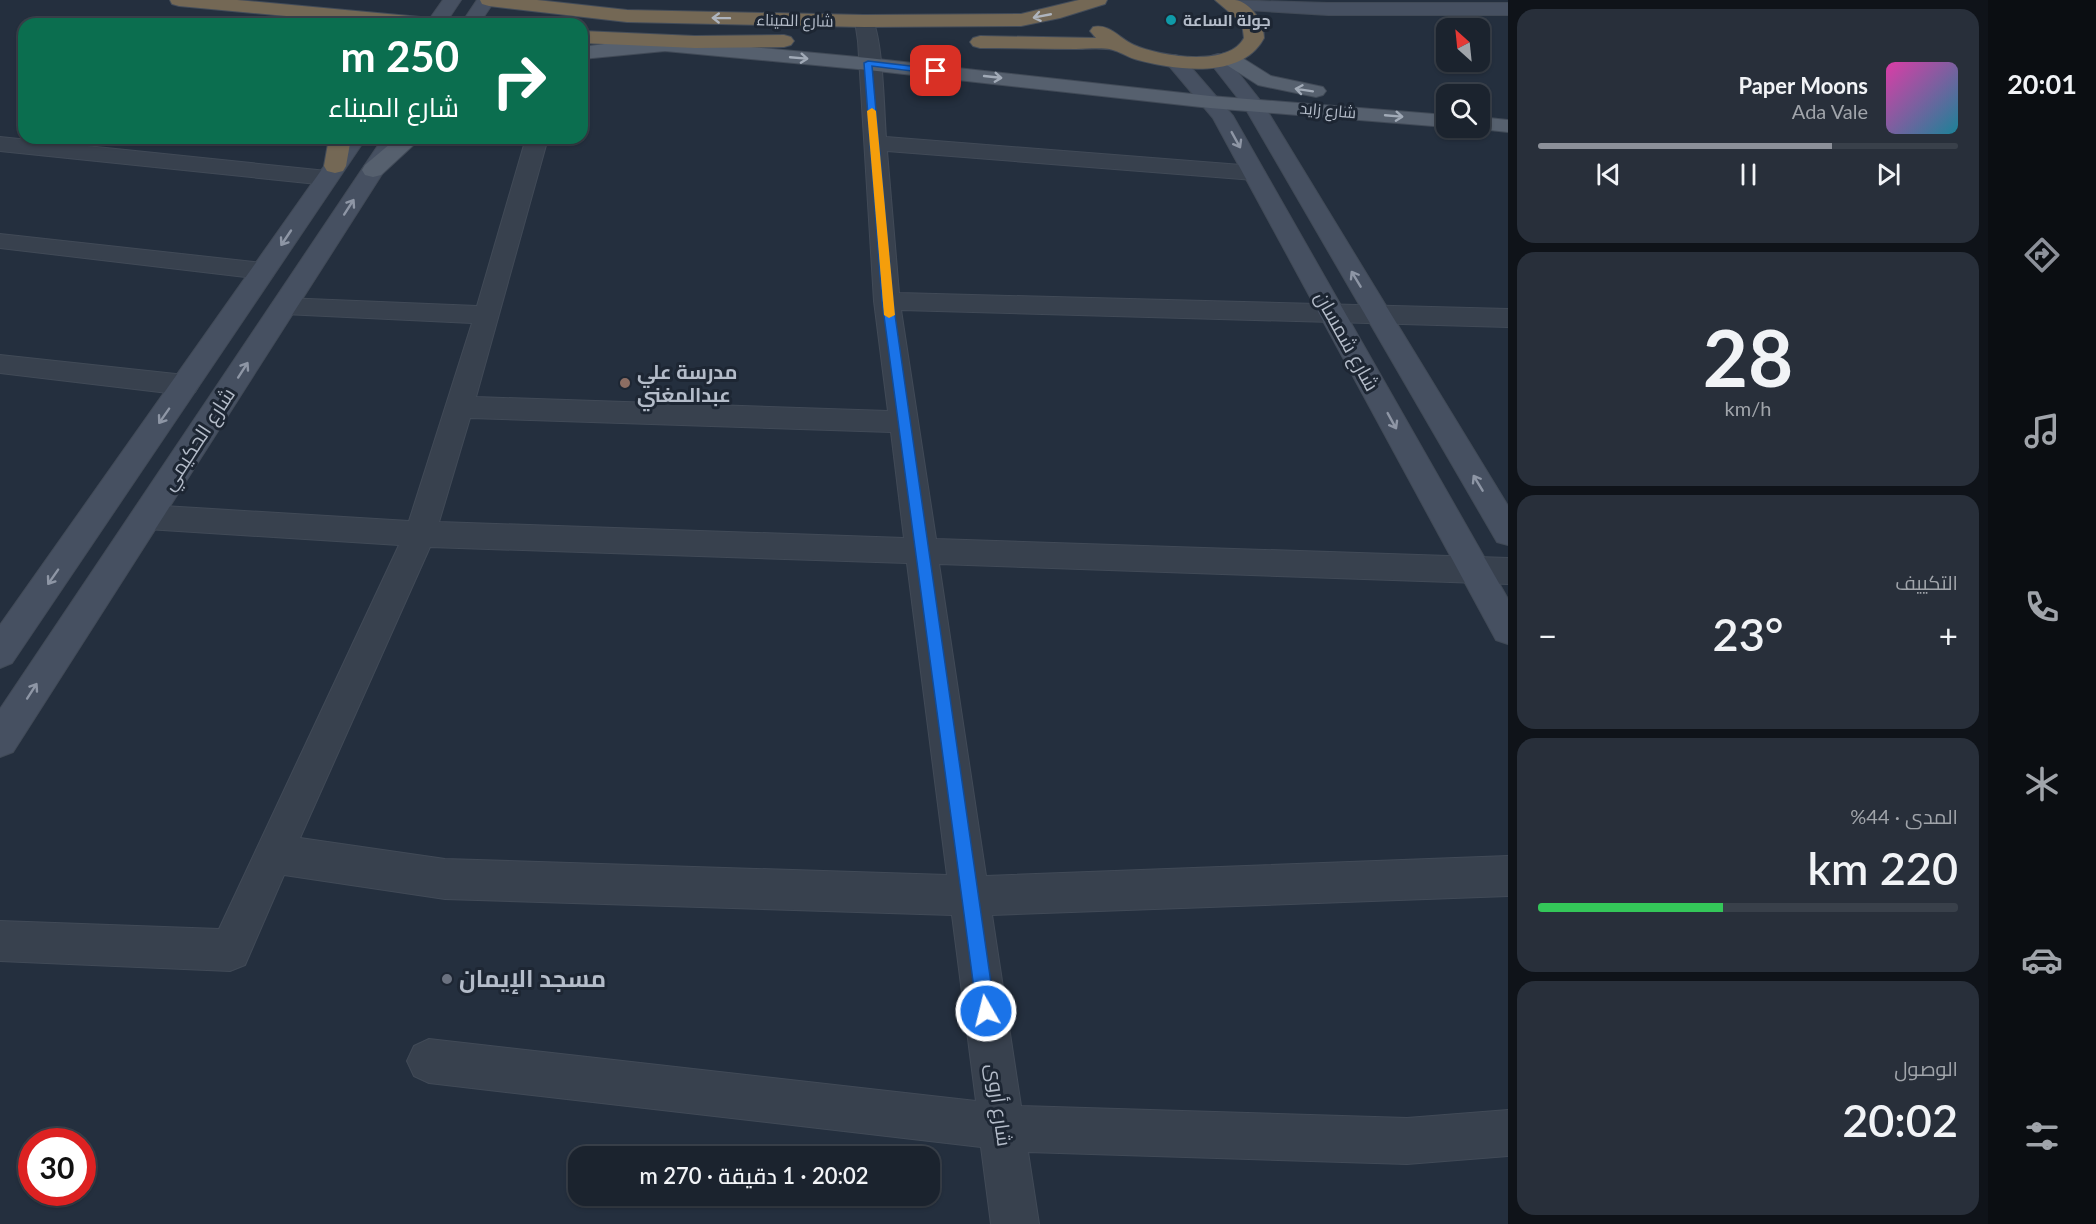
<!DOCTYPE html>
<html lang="ar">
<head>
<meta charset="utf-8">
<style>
  :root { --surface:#1b232e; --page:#282f3a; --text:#f1f3f6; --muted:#a0a4aa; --line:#39404a; --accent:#8c9099 }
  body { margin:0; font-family:Lato,Cairo,sans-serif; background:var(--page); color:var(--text); direction:rtl; height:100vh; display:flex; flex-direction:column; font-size:22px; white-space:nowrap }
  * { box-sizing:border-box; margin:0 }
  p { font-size:20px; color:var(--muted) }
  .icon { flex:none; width:33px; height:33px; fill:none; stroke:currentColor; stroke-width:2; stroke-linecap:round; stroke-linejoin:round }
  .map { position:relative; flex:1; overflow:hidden; direction:ltr }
  .drawer { display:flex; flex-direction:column; gap:9px; padding:9px; background:#0f1319; width:480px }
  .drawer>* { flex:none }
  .banner { position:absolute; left:18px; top:18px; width:570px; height:126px; border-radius:18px; box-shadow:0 2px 4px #0004,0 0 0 2px var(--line); direction:rtl; background:#0b6e4f; color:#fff; overflow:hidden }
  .needle { width:39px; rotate:333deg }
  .controls { position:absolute; left:1436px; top:18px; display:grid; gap:12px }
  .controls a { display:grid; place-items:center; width:54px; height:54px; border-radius:12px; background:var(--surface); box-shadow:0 2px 4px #0004,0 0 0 2px var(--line); font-size:30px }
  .speed { position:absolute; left:18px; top:1128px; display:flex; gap:12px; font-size:30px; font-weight:700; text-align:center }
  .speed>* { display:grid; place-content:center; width:78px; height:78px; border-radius:50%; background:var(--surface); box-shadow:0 2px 4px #0004,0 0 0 2px var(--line); line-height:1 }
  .speed .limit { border:9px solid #d22; background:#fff; color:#111 }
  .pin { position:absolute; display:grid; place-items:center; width:51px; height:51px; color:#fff; margin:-26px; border-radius:12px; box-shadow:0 3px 9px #0006 }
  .me { position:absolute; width:66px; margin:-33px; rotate:352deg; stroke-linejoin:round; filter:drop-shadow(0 0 4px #0008) }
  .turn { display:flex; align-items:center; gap:21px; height:126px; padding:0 30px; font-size:27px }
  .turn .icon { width:78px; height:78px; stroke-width:2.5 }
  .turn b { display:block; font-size:42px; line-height:51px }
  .big { font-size:45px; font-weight:600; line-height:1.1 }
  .drawer .widget { flex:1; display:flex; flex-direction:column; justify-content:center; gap:9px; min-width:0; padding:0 21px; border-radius:18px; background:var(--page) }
  .drawer .dial { align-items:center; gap:0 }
  .dial b { font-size:78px; line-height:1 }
  .song { display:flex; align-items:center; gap:18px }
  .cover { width:72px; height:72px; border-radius:9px; background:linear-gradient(135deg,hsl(320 70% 55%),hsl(190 70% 35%)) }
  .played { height:6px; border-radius:3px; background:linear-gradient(90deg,var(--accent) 70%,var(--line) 70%) }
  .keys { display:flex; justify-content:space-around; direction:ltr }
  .heat { display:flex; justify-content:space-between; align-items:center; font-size:33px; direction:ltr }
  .charge { height:9px; border-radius:4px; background:linear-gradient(90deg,#34c759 44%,var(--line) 0) }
  .trip { position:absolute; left:568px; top:1146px; width:372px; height:60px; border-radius:18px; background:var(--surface); box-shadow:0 2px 4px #0004,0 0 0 2px var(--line); font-weight:600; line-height:60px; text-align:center; direction:rtl }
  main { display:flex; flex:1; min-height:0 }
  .tab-bar { display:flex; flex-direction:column; width:108px; justify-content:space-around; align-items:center; background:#0b0e12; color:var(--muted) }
  .tab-bar .icon { width:42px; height:42px }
  .tab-bar .on { color:var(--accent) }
  .tab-bar b { font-size:27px; color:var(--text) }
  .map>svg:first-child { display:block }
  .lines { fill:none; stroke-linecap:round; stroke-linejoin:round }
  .street-casing { stroke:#414a57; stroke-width:2 }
  .secondary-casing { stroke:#414a57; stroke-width:2 }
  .primary-casing { stroke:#414a57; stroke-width:2 }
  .highway-casing { stroke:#434c59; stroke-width:2 }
  .street { fill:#38414e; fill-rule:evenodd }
  .secondary { fill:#465061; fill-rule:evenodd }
  .primary { fill:#56606e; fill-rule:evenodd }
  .highway { fill:#746855; fill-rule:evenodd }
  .oneway { stroke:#aeb4bd }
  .oneway2 { stroke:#a1aab7 }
  .oneway3 { stroke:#8e96a5 }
  .route { fill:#1a73e8; stroke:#114b97; stroke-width:1.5 }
  .slow { fill:#f59e0b }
  .culture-dot { fill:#0f9aa8; stroke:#1d2633; stroke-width:2 }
  .education-dot { fill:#8d6e63; stroke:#1d2633; stroke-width:2 }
  .worship-dot { fill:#6b7280; stroke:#1d2633; stroke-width:2 }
  .labels { text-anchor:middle; stroke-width:6; stroke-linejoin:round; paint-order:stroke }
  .far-street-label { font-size:16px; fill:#b4bcc9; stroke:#1d2633 }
  .far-poi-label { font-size:16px; font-weight:bold; fill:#b4bcc9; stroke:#1d2633; text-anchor:start }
  .street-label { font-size:20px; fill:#b4bcc9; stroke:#1d2633 }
  .poi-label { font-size:20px; font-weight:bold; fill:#b4bcc9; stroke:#1d2633; text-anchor:start }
  .near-poi-label { font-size:24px; font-weight:bold; fill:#b4bcc9; stroke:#1d2633; text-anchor:start }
</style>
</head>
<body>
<main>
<nav class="tab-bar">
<b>20:01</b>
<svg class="icon on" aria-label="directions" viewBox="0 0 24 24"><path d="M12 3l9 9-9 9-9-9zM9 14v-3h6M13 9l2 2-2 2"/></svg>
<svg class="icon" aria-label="music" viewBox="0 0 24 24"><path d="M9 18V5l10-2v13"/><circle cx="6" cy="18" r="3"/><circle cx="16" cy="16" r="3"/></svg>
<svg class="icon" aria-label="phone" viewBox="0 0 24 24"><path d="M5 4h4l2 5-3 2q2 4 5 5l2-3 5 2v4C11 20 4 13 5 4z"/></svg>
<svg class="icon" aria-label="climate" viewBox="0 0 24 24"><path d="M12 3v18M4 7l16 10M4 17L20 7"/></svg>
<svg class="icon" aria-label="car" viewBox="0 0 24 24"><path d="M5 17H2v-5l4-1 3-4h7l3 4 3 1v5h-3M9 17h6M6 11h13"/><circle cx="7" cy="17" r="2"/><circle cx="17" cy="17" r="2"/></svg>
<svg class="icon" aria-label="filters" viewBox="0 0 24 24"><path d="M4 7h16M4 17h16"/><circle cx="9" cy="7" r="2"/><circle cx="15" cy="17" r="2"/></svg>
</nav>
<section class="drawer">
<div class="widget">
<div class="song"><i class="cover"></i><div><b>Paper Moons</b><p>Ada Vale</p></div></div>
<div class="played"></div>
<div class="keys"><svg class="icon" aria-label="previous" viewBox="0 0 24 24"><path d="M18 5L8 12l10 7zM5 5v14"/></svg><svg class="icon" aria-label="pause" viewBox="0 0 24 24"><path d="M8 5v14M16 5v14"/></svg><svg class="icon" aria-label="next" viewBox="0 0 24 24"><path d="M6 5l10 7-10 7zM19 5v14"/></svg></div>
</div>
<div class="widget dial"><b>28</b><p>km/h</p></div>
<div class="widget"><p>التكييف</p>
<div class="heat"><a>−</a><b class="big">23°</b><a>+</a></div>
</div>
<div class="widget"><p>المدى · 44%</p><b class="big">220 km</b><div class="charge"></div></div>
<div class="widget"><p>الوصول</p><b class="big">20:02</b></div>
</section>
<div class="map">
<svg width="1508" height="1224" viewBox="0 0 1508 1224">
  <rect width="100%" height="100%" fill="#242f3e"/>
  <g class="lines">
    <defs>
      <path id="street" d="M864,15L871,17C883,35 884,112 886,137L1254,166L1262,168L1265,173L1262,178L1254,180L887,151L899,293L1508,309V327L901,310L936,539L1508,558V584L939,564L986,876L1508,856V896L992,915L1021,1106L1407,1118L1508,1110V1156L1407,1164L1028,1152L1039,1224H991L981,1147L429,1083L414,1076L407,1061L414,1046L429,1039L976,1101L952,915L445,899L284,875L245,965L230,971L0,961V921L219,929L399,545L147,529L136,526L132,517L136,508L147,505L409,521L472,323L284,314L275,312L271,306L275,300L284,298L477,306L526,138H548L476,397L888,411L874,301L858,41L855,21L857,17ZM470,418L891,432L904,538L439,522ZM430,547L907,563L947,875L445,859L300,838Z
        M0,137L327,171L335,173L338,178L335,183L327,185L0,151Z
        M0,234L263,263L272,265L275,271L272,277L263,279L0,248Z
        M0,355L185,375L195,378L199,385L195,392L185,395L0,373Z"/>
      <path id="secondary" d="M443,0H461L445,24H426Z
        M477,0H495L479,24H461Z
        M1224,0L1328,3H1508V15H1328L1231,9L1224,7L1222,3Z
        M1218,54L1225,56L1263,104L1508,506V545L1497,542L1244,106L1208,60L1211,56Z
        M1175,55L1182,57L1233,116L1508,599V644L1496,640L1213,118L1165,61L1168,57Z
        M344,138H366L12,663L0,668V625Z
        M383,138H405L13,752L0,757V709Z"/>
      <path id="primary" d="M636,36L868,58L1210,96L1446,115V127L1210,108L868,70L665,51L582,59V47L627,41L629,38Z
        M1229,52L1236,54L1271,76L1323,87L1326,91L1323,95L1316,97L1258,85L1222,62L1219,58L1222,54Z
        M1479,117L1508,120V132L1471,128H1479Z
        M397,138H421L381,175L373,177L365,175L362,170L365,165Z"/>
      <path id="highway" d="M170,0H237L431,18L438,20L440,24H372L179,6L172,4Z
        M480,0H537L627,10L864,15L1021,14L1079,0H1107L1105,4L1060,18L1021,26L864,27L627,22L489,6L482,4Z
        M1215,0C1221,0 1229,0 1235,0C1251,2 1264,23 1264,38C1242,80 1176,70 1138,60C1129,58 1121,52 1113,50C1102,47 1087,49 1076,49C1044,49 1012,48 980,48L973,46L970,42L973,38L980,36L1096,38L1090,31L1093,27C1109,23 1120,39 1134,45C1159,56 1228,68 1244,38L1242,23Z
        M582,31L695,36L784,35L791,37L794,41L791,45L784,47L695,48L582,43Z
        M329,138H351L346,166L343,171L335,173L327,171L324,166Z"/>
    </defs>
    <use href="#street" class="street-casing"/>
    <use href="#secondary" class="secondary-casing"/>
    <use href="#primary" class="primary-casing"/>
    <use href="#highway" class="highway-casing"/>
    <use href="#street" class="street"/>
    <use href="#secondary" class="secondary"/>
    <use href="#primary" class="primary"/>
    <use href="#highway" class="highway"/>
  </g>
  <defs><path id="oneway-shaft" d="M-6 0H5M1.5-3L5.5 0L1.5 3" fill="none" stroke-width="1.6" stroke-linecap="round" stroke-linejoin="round" transform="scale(1.5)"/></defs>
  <g class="oneway">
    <use href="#oneway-shaft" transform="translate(1042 16) rotate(169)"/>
    <use href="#oneway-shaft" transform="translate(721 18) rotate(-179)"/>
  </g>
  <g class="oneway2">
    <use href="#oneway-shaft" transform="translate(799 58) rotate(5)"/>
    <use href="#oneway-shaft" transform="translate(993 77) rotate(6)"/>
    <use href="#oneway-shaft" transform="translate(1304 90) rotate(-171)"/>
    <use href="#oneway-shaft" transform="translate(1394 116) rotate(5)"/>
  </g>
  <g class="oneway3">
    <use href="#oneway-shaft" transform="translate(1236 140) rotate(61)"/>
    <use href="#oneway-shaft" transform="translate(349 207) rotate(-57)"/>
    <use href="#oneway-shaft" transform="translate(286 238) rotate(124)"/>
    <use href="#oneway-shaft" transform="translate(1356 279) rotate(-121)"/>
    <use href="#oneway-shaft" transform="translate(243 370) rotate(-57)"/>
    <use href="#oneway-shaft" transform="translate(164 416) rotate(125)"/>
    <use href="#oneway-shaft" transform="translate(1392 421) rotate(61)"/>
    <use href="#oneway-shaft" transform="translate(1478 483) rotate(-121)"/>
    <use href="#oneway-shaft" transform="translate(53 577) rotate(125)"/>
    <use href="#oneway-shaft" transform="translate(32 691) rotate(-57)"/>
  </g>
  <path class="route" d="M868,61L936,69L940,71L936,74L872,66L893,301L995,1011L992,1018L986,1020L980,1018L977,1011L882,301L864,63Z"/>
  <path class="slow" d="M872,108L876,111L895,315L889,318L884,315L867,111Z"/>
  <circle class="culture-dot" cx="1171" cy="20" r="6"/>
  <circle class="education-dot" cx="625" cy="383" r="6"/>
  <circle class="worship-dot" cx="447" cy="979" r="6"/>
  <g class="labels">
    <g class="far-street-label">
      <text transform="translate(795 20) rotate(1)" y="6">شارع الميناء</text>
      <text transform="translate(1328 110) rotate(5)" y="6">شارع زايد</text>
    </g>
    <g class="far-poi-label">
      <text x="1183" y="26">جولة الساعة</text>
    </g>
    <g class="street-label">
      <text transform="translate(1347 341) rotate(61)" y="7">شارع شمسان</text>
      <text transform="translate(198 439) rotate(-57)" y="7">شارع الحكيمي</text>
      <text transform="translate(999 1105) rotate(82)" y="7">شارع أروى</text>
    </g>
    <g class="poi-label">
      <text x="637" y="379">مدرسة علي<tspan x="637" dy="23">عبدالمغني</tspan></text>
    </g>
    <g class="near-poi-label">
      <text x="459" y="987">مسجد الإيمان</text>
    </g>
  </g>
</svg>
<div class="controls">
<a><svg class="needle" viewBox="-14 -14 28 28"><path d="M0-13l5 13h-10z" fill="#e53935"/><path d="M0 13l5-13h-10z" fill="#a0a4aa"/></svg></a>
<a><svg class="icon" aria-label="search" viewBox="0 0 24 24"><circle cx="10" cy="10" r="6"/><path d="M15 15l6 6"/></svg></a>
</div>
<div class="speed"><div class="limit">30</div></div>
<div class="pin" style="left:936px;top:71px;background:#d93025"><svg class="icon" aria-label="arrive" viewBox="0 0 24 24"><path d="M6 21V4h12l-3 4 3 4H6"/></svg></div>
<svg class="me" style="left:986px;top:1011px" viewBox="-20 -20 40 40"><circle r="17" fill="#1a73e8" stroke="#fff" stroke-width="3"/><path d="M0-11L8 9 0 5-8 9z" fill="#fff"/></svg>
<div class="trip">20:02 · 1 دقيقة · 270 m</div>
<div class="banner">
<div class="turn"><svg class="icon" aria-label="right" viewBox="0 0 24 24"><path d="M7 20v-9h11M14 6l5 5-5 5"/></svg><div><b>250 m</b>شارع الميناء</div></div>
</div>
</div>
</main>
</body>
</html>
